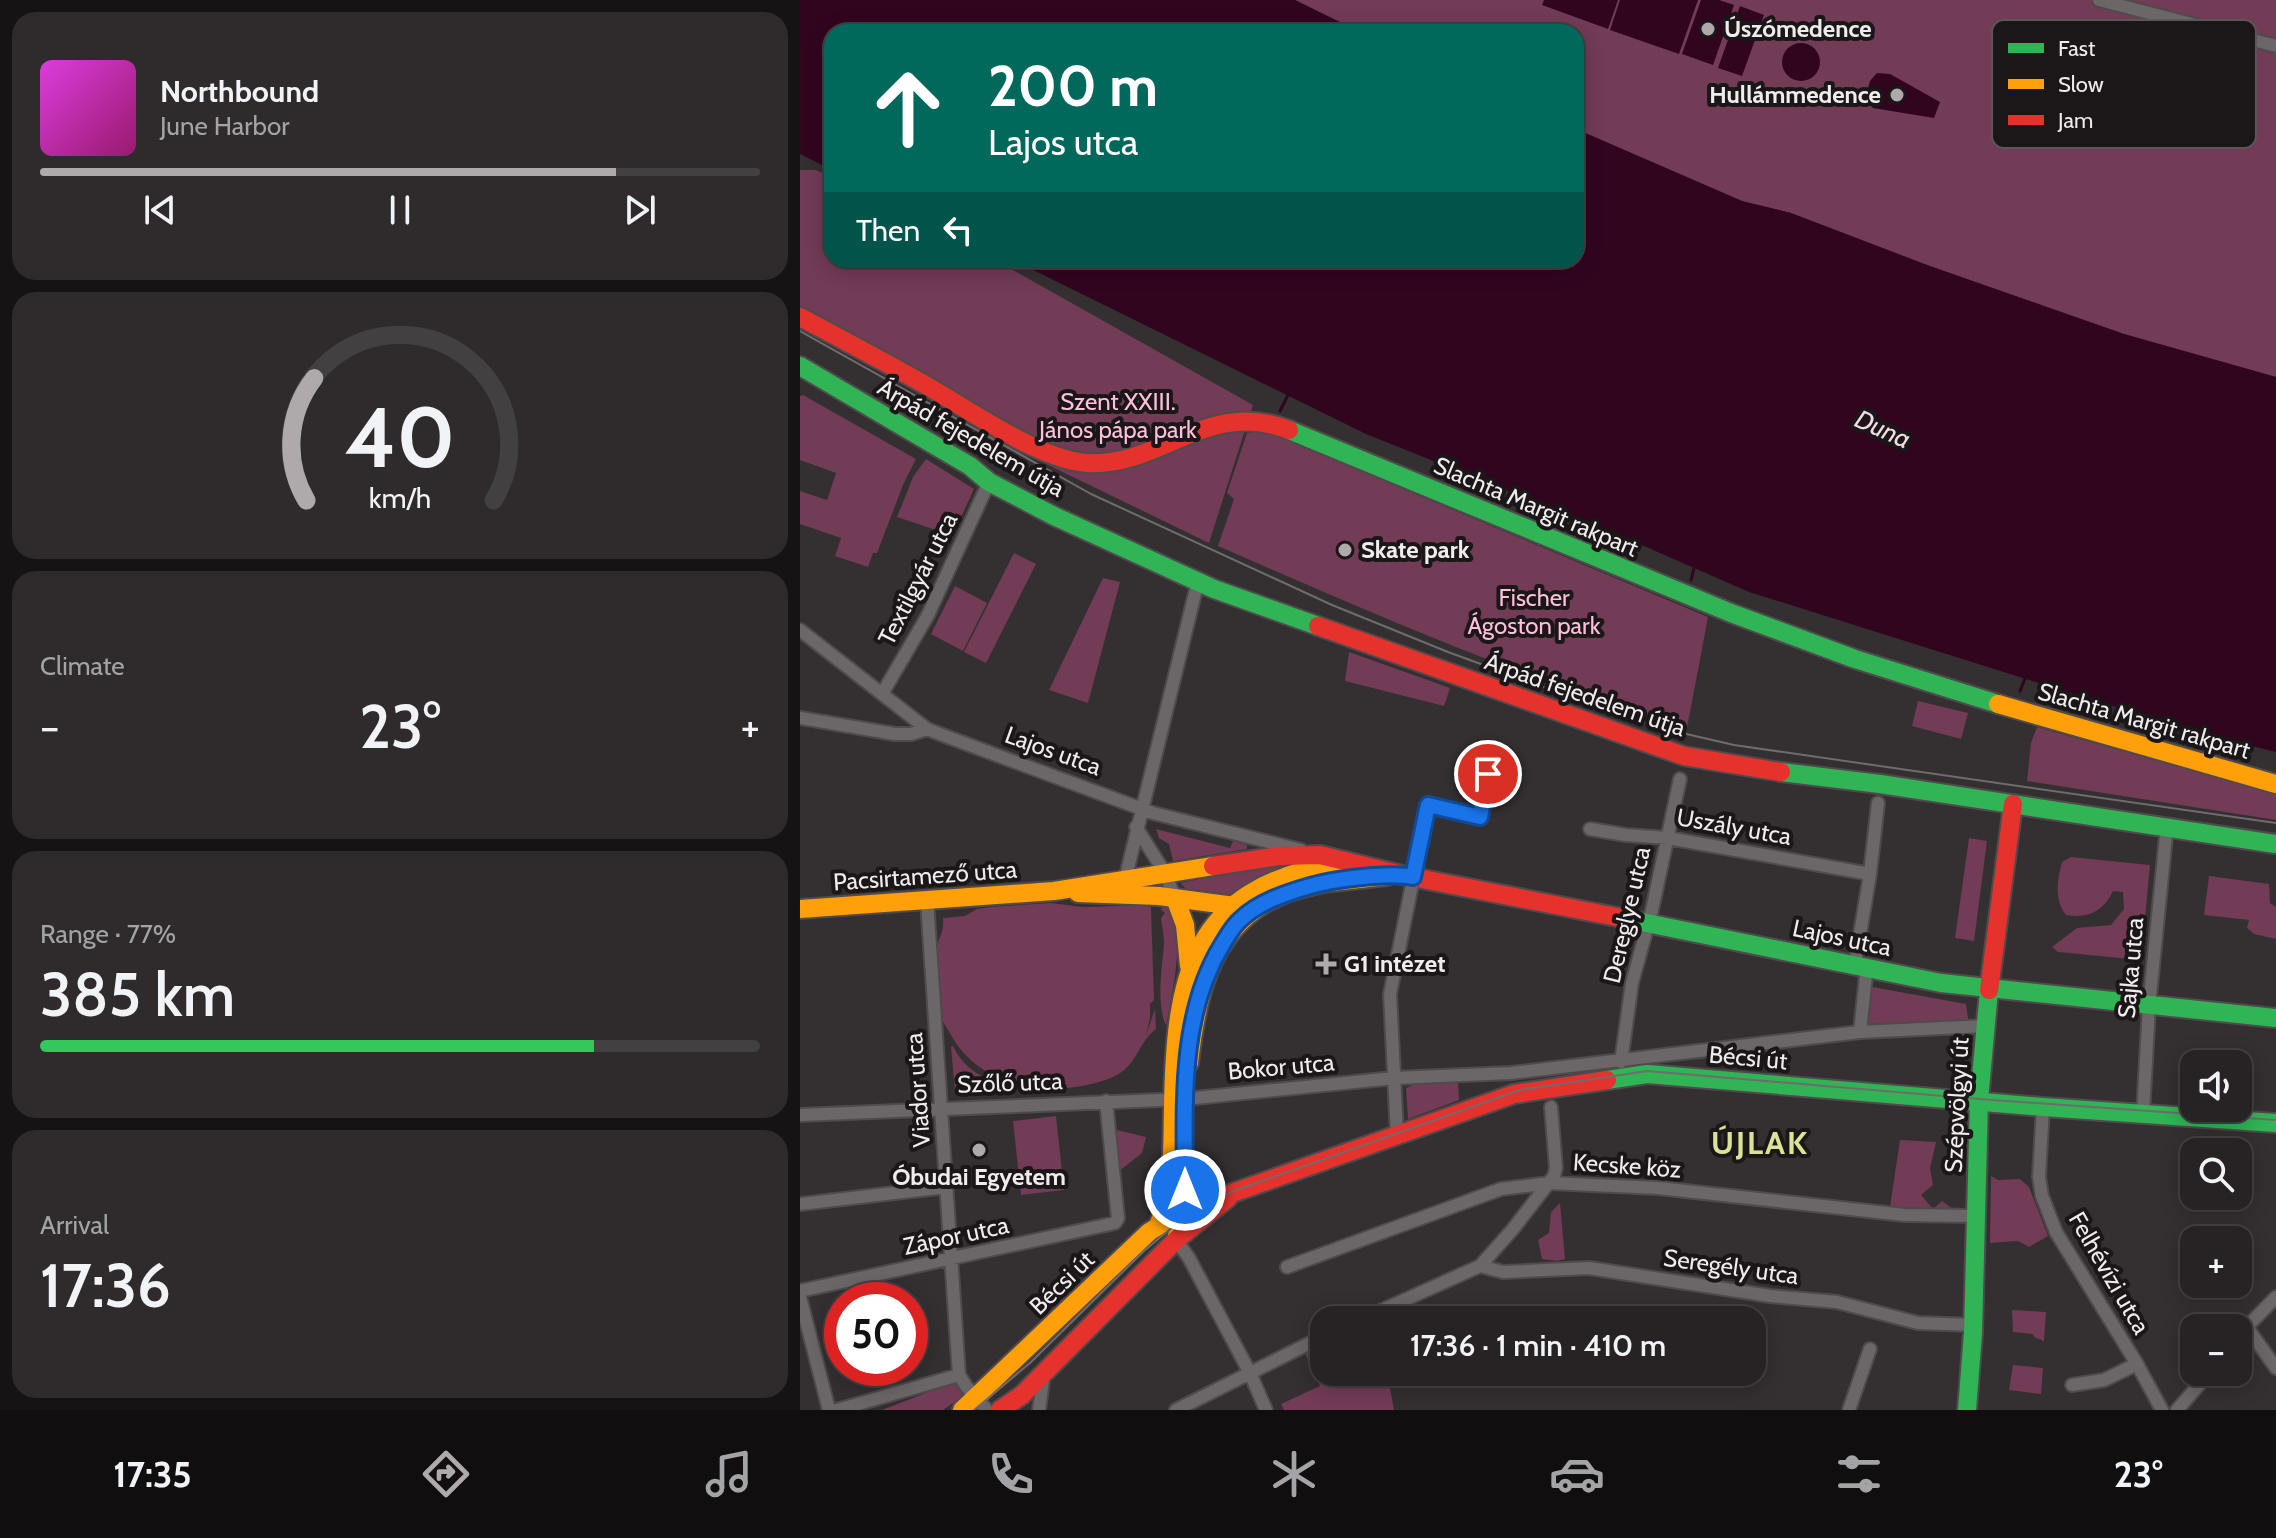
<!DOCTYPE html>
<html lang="en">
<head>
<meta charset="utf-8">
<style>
  :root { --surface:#272325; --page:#2f2b2d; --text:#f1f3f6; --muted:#a4a4a7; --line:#434042; --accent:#b0a9ab }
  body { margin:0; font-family:Cabin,sans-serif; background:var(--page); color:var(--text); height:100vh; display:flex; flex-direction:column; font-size:30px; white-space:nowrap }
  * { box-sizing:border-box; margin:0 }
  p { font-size:26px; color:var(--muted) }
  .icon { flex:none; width:44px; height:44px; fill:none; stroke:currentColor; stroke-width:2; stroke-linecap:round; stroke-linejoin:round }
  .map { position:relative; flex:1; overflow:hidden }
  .side { display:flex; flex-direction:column; gap:12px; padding:12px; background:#151314; width:800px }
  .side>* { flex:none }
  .guide { position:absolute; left:24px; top:24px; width:760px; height:244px; border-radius:24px; box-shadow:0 4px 20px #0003,0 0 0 2px var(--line); background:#00695c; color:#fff; overflow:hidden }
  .fabs { position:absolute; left:1380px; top:1050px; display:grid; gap:16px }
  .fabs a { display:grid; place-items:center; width:72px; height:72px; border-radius:16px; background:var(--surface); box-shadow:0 4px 20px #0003,0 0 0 2px var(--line); font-size:40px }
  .speed { position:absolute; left:24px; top:1282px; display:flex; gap:16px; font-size:40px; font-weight:700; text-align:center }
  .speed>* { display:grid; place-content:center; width:104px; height:104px; border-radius:50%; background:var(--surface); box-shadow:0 4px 20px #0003,0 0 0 2px var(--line); line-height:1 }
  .speed .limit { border:12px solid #d22; background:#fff; color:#111 }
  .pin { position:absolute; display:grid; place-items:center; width:68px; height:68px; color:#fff; margin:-34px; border:4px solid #fff; border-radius:50%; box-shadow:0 2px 8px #0007 }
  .me { position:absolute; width:88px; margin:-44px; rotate:0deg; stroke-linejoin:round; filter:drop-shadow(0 0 6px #0008) }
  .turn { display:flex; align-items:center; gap:28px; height:168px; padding:0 32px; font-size:36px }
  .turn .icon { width:104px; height:104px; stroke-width:2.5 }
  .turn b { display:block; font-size:56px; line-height:68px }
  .then { display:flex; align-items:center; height:76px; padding:0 32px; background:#0003; gap:16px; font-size:30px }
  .big { font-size:60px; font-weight:600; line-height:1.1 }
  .side .tile { flex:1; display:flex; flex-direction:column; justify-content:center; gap:12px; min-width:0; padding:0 28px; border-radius:24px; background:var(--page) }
  .side .dial { align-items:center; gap:0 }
  .dial svg { height:208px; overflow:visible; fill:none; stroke:var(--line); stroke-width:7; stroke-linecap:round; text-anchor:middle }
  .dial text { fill:var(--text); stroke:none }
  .song { display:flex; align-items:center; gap:24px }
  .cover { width:96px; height:96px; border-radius:12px; background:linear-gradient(135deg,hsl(300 70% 55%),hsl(320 70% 35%)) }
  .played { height:8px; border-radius:4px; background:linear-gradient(90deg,var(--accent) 80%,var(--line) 80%) }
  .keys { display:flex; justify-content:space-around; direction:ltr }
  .heat { display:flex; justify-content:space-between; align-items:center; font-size:44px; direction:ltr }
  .charge { height:12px; border-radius:6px; background:linear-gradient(90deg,#34c759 77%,var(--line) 0) }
  .trip { position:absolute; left:510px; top:1306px; width:456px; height:80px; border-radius:24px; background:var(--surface); box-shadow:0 4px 20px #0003,0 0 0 2px var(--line); font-weight:600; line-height:80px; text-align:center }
  .tab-bar { display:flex; height:128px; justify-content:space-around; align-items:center; background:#100e0f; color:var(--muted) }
  .tab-bar .icon { width:56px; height:56px }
  .tab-bar .current { color:var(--accent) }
  .tab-bar b { font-size:36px; color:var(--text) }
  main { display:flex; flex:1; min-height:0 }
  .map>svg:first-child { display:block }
  .green { fill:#723b56 }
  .water { fill:#32051f }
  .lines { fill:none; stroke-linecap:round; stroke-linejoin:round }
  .stream { stroke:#32051f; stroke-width:3 }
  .street-casing { stroke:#4f4a4c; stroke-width:16 }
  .fast-casing { stroke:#4f4a4c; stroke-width:22 }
  .slow-casing { stroke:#4f4a4c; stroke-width:22 }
  .jam-casing { stroke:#4f4a4c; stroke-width:22 }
  .street { stroke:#6b6668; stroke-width:12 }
  .fast { stroke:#30b455; stroke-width:18 }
  .slow { stroke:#ff9f0a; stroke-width:18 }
  .jam { stroke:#e5322d; stroke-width:18 }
  .tram { stroke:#706b6d; stroke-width:2 }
  .route-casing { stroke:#114b97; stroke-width:20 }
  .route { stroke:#1a73e8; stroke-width:14 }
  .poi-dot { fill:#b0a9ab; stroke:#1b1618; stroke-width:3 }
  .labels { text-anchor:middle; stroke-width:8; stroke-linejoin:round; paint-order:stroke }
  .poi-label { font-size:24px; font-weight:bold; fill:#f2ebed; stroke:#1b1618; text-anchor:start }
  .park-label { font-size:24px; fill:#ffbfdb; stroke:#1b1618 }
  .street-label { font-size:24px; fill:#f2ebed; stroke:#1b1618 }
  .water-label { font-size:26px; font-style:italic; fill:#f1dbe4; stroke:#1b1618 }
  .district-label { font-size:32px; font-weight:bold; letter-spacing:2px; fill:#dbe496; stroke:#1b1618 }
  .key { fill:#1b1618; stroke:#5c5658; stroke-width:2 }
  .key-label { font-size:22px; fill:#f2ebed }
</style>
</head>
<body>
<main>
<section class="side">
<div class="tile">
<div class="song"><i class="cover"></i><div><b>Northbound</b><p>June Harbor</p></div></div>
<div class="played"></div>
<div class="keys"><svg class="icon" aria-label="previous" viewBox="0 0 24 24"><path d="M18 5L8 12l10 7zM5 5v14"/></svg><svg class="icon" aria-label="pause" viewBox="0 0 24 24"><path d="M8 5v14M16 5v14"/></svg><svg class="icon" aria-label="next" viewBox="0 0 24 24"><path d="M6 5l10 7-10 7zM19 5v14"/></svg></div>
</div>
<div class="tile dial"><svg viewBox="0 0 100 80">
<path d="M14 69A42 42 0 1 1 86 69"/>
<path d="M14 69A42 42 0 0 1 17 22" stroke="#b0a9ab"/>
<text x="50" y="56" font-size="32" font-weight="700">40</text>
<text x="50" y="72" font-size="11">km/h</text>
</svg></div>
<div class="tile"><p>Climate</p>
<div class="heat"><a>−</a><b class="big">23°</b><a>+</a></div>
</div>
<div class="tile"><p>Range · 77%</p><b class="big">385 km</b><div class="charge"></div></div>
<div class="tile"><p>Arrival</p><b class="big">17:36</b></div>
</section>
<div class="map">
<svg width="1476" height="1410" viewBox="0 0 1476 1410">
  <rect width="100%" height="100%" fill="#342f31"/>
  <path class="green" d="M495,0H1476V377L1324,334L1127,265L991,213L942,201L776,129V32H560Z
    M0,170H16L32,177V260H195L453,405L409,543L240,461L245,442L0,311Z
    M3,395L116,459L103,485L77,553H73L68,567L35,556L41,538L0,524V491L27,500L36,473L0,460V396Z
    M447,433H470L908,617L887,728C725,680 573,614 418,546L434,499L427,493Z
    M126,459L174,489L162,515L156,516L144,511L138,527L133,529L97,517L113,477Z
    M214,553L236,564L186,663L164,652Z
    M303,578L320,582L288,703L249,690Z
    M155,586L187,603L163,651L131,634Z
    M549,652L650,688L644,706L545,681Z
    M1118,701L1168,713L1161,739L1112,726Z
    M1237,727L1476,794V820L1227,781L1231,743Z
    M356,829L430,848L433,841L447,845V849L373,861L369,844L359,838Z
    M1169,838L1187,841L1174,941L1155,938Z
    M1271,857L1350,865L1341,960L1258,952L1252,947L1277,928L1311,925L1324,909L1323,892L1313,891C1304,911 1288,919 1266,915C1254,900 1257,880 1262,862Z
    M478,863L482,865L481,868C452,884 409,916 380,883Z
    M1409,876L1469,884L1470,903L1476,907V939L1454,934L1447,928L1449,920L1404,915Z
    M251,903L283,907L349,905L351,908L354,1000L350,1004V1018L346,1035L355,1009L356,1029C338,1042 337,1067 313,1077C260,1099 182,1092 151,1035C146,1027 140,1018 138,1008C135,996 134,959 137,947C140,935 144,931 143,918L165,916L177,909L191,907Z
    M363,906L371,910C384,949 373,986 366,1026C356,1003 362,968 364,944C364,936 362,926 361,918L365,913L361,910Z
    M1067,986L1166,1004L1169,1025L1067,1030L1063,1025Z
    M153,1046C162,1065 177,1075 195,1083V1091L159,1094L155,1091L151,1047Z
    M658,1080L659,1100L608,1119L606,1088L618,1083Z
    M256,1116L264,1190L221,1195L213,1121Z
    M313,1129L346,1137L342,1153L318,1172Z
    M1100,1140L1136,1142L1130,1168L1133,1185L1121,1195L1133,1209L1142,1201L1158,1213H1100L1090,1207Z
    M1191,1176L1198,1180L1220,1179L1229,1187L1248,1236L1229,1247L1218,1241L1190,1243Z
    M760,1203L765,1259L757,1261L742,1259L738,1240L749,1233L751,1212Z
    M1212,1310L1246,1312L1244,1341L1234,1337L1233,1334L1213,1332Z
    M522,1345L524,1372H534L537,1378L548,1373L553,1383L579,1372H587L594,1410H484L481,1404L520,1386L505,1353Z
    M1213,1365L1243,1368L1241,1394L1209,1390Z
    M159,1380L163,1396L143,1410H82Z"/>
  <path class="water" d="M0,0H495L560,32H32V170L0,154Z
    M744,0H818L808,29L742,5Z
    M820,0H898L879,54L810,30Z
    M901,0H919L934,5L913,65L882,54Z
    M940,6L964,15L942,76L918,68Z
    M982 62a19 19 0 1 1 38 0a19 19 0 1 1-38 0Z
    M1077,73L1090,74L1140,102L1134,118L1073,108L1065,99L1070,81Z
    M776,129L942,201L991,213L1127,265L1324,334L1476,377V752L1392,731L949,592L828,539L566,434L213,260H776Z"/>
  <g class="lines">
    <path class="stream" d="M480,411L488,395
      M891,580L895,564
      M1220,691L1226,676"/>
    <defs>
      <path id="street" d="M1299,0L1476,46
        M0,630L127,729L145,736L353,813L501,850
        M82,694L128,615L189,482
        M0,718L95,734H111L127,729
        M336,827L365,873L375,898
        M790,829L826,835L868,838L1070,874
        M325,880L398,581
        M127,901L159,1375L166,1386L187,1410
        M1055,964L1070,874L1078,803
        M1060,1032L1067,966
        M821,1062L832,983L852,910L880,779
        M1243,1107L1239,1177L1242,1196L1256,1232L1337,1364L1362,1410
        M1343,1114L1349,1006L1367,826
        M0,1115L385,1099L594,1078L711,1073L1060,1032L1185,1026
        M597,1135L590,994L628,805L680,817L693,751
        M0,1204L146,1187
        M376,1240L389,1258L450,1373L466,1410
        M680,1266L703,1272L789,1268L970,1296L1037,1302L1118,1323L1174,1325
        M487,1267L701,1189L750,1183L858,1188L1105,1215L1176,1216
        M0,1291L315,1223L318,1218L306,1101
        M0,1297L29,1410
        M560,1320L680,1266L713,1229L754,1176L756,1168L751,1107
        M1446,1326L1476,1368
        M1438,1336L1476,1297
        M1272,1385L1304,1380L1337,1364
        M37,1410L159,1375
        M239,1410L244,1373
        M376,1410L524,1336
        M1049,1410L1070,1349
        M1377,1410L1410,1372"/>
      <path id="fast" d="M0,366L170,466L189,482L254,516L414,589L518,626
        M489,430L931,613L1055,659L1198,704
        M981,772L1080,784L1476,844
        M827,919L1141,983L1476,1018
        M807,1080L847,1074L1243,1107L1476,1123
        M1167,1410L1173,1333L1179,1100L1189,990"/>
      <path id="slow" d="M1198,704L1476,784
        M278,893L359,896L442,907L465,903L488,892L522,883L587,876
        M375,898L385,925L389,966
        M0,909L254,891L413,866
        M389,1063C396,1001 408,937 465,903
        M359,1223C374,1185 372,1149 373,1108C375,978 390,887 537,864
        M376,1240L384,1209L385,1160
        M162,1410L349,1232L384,1210"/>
      <path id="jam" d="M0,317C43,340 87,363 129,387C172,412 240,460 288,463C362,467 407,398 489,430
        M518,626L884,756L981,772
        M413,866L480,856L520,855L602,875L827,919
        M1189,990L1213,804
        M384,1210L714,1094L807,1080
        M200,1410L222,1395L376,1240L428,1198"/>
    </defs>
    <use href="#street" class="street-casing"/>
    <use href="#fast" class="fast-casing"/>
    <use href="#slow" class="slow-casing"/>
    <use href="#jam" class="jam-casing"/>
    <use href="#street" class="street"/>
    <use href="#fast" class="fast"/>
    <use href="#slow" class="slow"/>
    <use href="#jam" class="jam"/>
    <path class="tram" d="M0,331L291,494L532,605L648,652L814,713L869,730L934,745L1476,823
      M174,1410L230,1363L344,1251L381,1220L431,1192L720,1090L847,1071L1179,1099L1476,1120"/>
  </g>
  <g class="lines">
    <defs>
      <path id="route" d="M385,1190C385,1109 378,1017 422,945C427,937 432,927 440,920C458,902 486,893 510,886C535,879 589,872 613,877L628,805L680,817L688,774"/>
    </defs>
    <use href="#route" class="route-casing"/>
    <use href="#route" class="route"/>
  </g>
  <g class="poi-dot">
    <circle cx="908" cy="29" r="8"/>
    <circle cx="1097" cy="95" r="8"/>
    <circle cx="545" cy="550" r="8"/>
    <path d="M522 952h8v8h8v8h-8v8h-8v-8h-8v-8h8z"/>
    <circle cx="179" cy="1150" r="8"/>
  </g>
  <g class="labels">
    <g class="poi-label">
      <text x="924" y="37">Úszómedence</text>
      <text x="1081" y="103" text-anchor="end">Hullámmedence</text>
      <text x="561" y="558">Skate park</text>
      <text x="544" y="972">G1 intézet</text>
      <text x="179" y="1185" text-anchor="middle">Óbudai Egyetem</text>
    </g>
    <g class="park-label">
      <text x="318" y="410">Szent XXIII.<tspan x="318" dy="28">János pápa park</tspan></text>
      <text x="734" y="606">Fischer<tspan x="734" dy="28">Ágoston park</tspan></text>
    </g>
    <g class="street-label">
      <text transform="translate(171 438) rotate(30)" y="8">Árpád fejedelem útja</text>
      <text transform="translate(736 507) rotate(23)" y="8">Slachta Margit rakpart</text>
      <text transform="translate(118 579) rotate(-63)" y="8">Textilgyár utca</text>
      <text transform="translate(785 695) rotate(19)" y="8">Árpád fejedelem útja</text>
      <text transform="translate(1344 721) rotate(16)" y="8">Slachta Margit rakpart</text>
      <text transform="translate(253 751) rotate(20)" y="8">Lajos utca</text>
      <text transform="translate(934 827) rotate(10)" y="8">Uszály utca</text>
      <text transform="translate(125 876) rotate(-4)" y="8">Pacsirtamező utca</text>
      <text transform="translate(827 915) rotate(-77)" y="8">Dereglye utca</text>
      <text transform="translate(1042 938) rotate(12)" y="8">Lajos utca</text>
      <text transform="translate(1331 968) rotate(-85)" y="8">Sajka utca</text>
      <text transform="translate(948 1058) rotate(5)" y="8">Bécsi út</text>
      <text transform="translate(481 1067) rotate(-5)" y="8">Bokor utca</text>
      <text transform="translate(210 1083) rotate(-2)" y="8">Szőlő utca</text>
      <text transform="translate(118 1090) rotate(-94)" y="8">Viador utca</text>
      <text transform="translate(1157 1105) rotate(-87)" y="8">Szépvölgyi út</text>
      <text transform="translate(827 1166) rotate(4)" y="8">Kecske köz</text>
      <text transform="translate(156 1236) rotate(-12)" y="8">Zápor utca</text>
      <text transform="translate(931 1267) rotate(8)" y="8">Seregély utca</text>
      <text transform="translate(1309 1273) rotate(60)" y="8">Felhévízi utca</text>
      <text transform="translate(262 1283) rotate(-44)" y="8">Bécsi út</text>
    </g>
    <g class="water-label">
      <text transform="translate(1083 429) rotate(24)" y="9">Duna</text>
    </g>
    <g class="district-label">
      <text x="960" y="1154">ÚJLAK</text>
    </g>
  </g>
  <rect x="1192" y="20" width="264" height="128" rx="12" class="key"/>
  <rect x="1208" y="43" width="36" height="10" fill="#30b455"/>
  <rect x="1208" y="79" width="36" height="10" fill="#ff9f0a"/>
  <rect x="1208" y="115" width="36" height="10" fill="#e5322d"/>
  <g class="key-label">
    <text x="1258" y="56">Fast</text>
    <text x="1258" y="92">Slow</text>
    <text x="1258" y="128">Jam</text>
  </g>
</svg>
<div class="fabs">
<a><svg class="icon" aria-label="sound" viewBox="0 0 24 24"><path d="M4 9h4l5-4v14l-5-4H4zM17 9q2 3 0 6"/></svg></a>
<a><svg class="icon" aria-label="search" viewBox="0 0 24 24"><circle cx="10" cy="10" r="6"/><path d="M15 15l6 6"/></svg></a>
<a>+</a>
<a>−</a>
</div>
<div class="speed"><div class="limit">50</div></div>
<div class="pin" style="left:688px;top:774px;background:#d93025"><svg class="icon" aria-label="arrive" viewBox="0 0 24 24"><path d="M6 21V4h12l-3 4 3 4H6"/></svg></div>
<svg class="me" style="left:385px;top:1190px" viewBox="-20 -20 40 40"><circle r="17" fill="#1a73e8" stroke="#fff" stroke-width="3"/><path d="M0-11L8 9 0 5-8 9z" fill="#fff"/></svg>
<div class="trip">17:36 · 1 min · 410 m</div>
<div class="guide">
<div class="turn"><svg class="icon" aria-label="ahead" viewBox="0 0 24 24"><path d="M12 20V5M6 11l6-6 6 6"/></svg><div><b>200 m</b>Lajos utca</div></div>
<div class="then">Then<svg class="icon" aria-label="left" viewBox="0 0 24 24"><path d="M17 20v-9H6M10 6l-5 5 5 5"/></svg></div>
</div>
</div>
</main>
<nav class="tab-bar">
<b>17:35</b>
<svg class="icon current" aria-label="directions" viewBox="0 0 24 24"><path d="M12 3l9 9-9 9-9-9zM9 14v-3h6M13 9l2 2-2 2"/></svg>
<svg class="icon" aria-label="music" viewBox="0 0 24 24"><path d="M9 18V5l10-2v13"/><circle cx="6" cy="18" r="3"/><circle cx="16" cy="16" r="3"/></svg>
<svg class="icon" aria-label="phone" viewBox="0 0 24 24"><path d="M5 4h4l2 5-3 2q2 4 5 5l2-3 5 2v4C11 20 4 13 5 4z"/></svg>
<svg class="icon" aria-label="climate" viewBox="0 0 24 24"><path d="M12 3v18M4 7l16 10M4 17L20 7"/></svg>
<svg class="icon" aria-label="car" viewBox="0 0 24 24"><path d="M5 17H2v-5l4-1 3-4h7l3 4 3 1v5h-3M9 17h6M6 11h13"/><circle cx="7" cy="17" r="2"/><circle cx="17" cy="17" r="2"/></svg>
<svg class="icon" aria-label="filters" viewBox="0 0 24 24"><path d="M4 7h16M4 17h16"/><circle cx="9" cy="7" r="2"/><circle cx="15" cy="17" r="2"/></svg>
<b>23°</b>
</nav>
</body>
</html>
